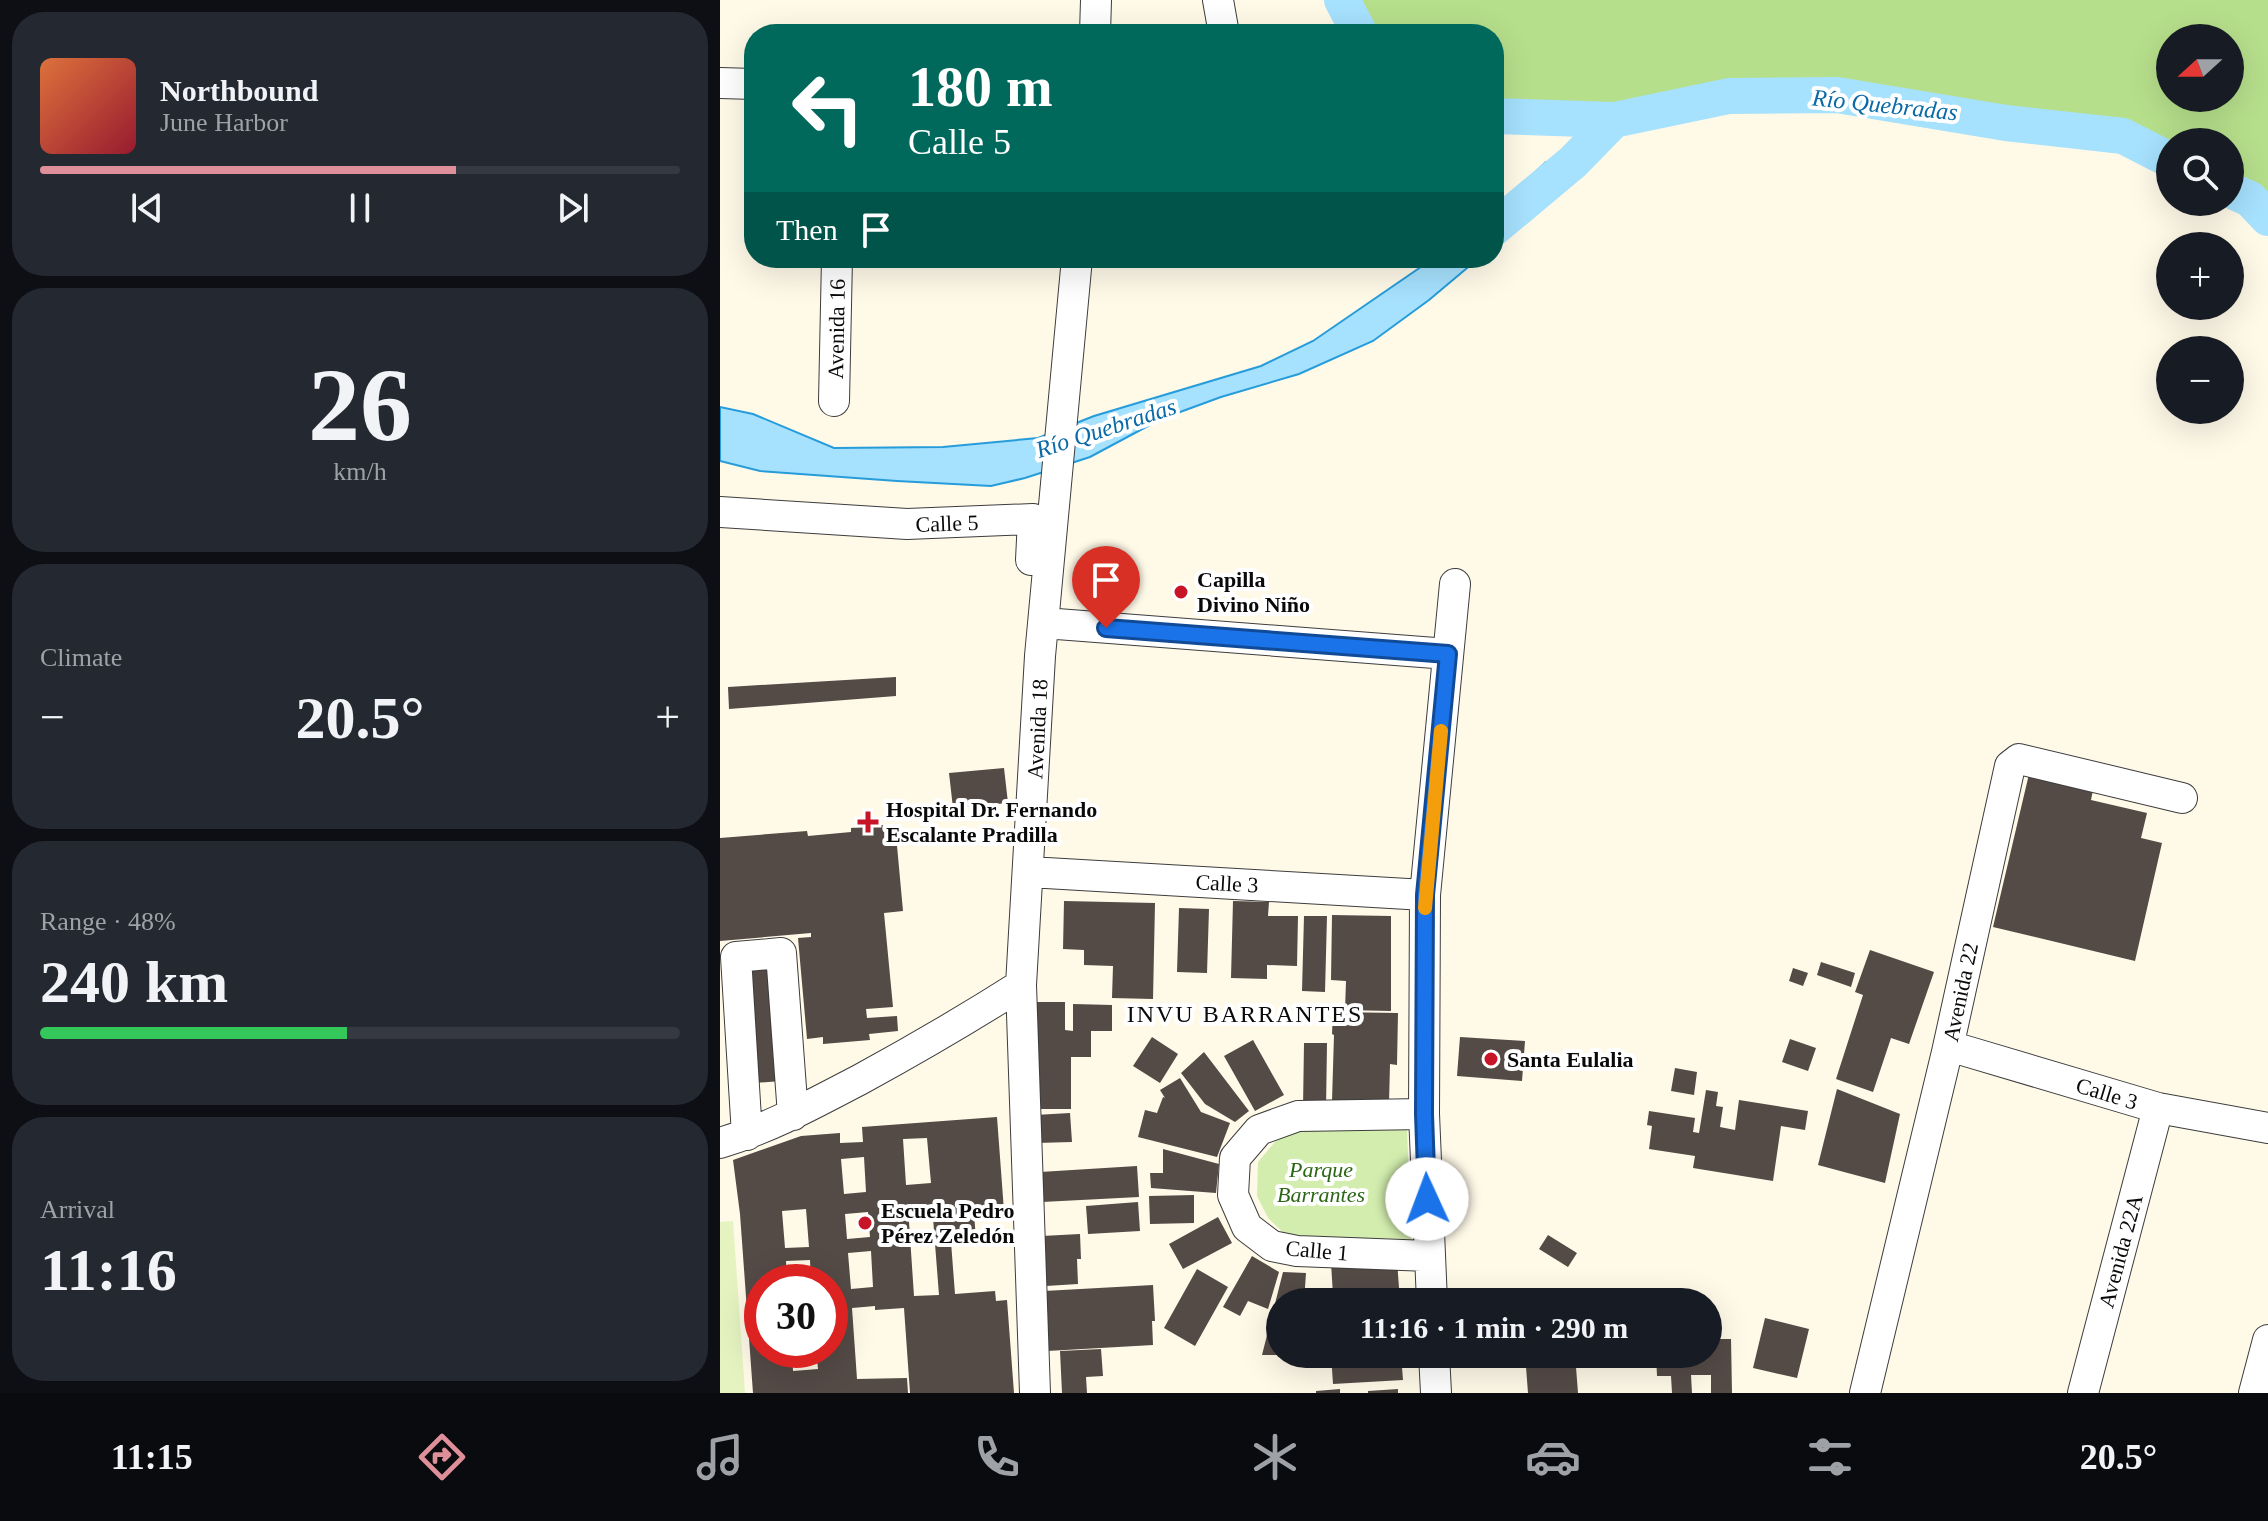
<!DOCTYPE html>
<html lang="en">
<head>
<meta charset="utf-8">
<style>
  :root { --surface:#171b24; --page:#242831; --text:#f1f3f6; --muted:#9ea1a6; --line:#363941; --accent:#de8f99 }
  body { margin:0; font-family:Georgia,serif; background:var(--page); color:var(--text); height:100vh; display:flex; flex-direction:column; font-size:30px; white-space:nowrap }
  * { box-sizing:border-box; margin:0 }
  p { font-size:26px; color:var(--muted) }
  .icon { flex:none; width:44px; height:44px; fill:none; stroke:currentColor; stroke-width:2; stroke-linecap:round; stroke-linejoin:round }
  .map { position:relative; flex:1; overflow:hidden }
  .side { display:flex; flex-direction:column; gap:12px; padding:12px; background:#0d0f14; width:720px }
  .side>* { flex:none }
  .top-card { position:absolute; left:24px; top:24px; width:760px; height:244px; border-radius:32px; box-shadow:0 8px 32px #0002; background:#00695c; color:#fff; overflow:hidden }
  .needle { width:52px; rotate:249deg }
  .controls { position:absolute; left:1436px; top:24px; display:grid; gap:16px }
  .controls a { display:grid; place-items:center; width:88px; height:88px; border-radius:50%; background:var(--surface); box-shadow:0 8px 32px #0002; font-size:40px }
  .speed { position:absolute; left:24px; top:1264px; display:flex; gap:16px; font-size:40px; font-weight:700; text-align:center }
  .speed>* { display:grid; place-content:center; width:104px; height:104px; border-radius:50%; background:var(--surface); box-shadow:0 8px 32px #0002; line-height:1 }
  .speed .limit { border:12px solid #d22; background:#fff; color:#111 }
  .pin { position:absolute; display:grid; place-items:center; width:68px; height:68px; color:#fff; margin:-82px -34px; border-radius:50% 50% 50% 0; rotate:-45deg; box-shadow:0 0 8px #0007 }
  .pin .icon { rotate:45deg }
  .me { position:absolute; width:88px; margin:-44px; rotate:358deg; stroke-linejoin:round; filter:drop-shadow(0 0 6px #0008) }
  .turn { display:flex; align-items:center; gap:28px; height:168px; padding:0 32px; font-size:36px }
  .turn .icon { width:104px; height:104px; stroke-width:2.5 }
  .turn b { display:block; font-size:56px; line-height:68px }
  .then { display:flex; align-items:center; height:76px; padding:0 32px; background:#0003; gap:16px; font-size:30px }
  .big { font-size:60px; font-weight:600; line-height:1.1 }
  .side .widget { flex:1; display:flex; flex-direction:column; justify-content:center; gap:12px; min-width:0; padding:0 28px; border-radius:32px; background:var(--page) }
  .side .dial { align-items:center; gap:0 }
  .dial b { font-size:104px; line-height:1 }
  .song { display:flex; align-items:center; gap:24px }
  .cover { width:96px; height:96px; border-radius:12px; background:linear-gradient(135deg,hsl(20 70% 55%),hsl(350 70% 35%)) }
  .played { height:8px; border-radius:4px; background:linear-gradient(90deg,var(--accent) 65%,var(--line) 65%) }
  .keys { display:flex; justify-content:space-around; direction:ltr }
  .heat { display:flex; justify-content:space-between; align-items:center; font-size:44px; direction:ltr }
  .charge { height:12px; border-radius:6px; background:linear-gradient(90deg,#34c759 48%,var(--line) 0) }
  .trip { position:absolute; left:546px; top:1288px; width:456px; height:80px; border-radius:40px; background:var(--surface); box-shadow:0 8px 32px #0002; font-weight:600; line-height:80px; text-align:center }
  .tabs { display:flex; height:128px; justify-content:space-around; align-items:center; background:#090b0e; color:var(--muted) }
  .tabs .icon { width:56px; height:56px }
  .tabs .current { color:var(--accent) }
  .tabs b { font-size:36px; color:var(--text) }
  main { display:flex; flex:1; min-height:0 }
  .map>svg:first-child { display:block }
  .green { fill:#d2edae }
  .forest { fill:#b6df8b; fill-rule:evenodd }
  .pitch { fill:#e4f3c0 }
  .water { fill:#a6e1fd; stroke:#269cdb; stroke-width:2 }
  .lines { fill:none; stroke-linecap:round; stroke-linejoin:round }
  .river { stroke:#a6e1fd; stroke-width:36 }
  .building { fill:#544a46; fill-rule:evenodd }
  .minor-casing { stroke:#3d3d3d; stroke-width:32 }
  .minor { stroke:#fff; stroke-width:30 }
  .route-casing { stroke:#114b97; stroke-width:20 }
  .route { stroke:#1a73e8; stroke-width:14 }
  .slow { stroke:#f59e0b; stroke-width:14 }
  .poi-dot { fill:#c71527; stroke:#fff; stroke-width:3 }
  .labels { text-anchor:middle; stroke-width:8; stroke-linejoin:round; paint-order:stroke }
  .street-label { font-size:22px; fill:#0a0a0a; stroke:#fff }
  .poi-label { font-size:22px; font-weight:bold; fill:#0a0a0a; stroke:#fff; text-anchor:start }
  .park-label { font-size:22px; font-style:italic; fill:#2b6715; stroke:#fff }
  .water-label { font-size:24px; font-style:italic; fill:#096aa7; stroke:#fff }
  .neighbourhood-label { font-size:24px; letter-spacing:2px; fill:#0a0a0a; stroke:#fff }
</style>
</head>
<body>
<main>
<section class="side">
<div class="widget">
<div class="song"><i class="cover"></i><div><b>Northbound</b><p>June Harbor</p></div></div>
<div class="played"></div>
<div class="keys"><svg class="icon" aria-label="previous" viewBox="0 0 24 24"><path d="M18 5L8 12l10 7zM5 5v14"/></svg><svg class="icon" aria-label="pause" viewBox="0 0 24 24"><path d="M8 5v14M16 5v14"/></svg><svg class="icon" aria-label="next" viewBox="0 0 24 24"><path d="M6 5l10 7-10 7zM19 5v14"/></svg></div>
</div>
<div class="widget dial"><b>26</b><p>km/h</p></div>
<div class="widget"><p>Climate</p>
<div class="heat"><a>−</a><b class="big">20.5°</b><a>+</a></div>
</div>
<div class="widget"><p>Range · 48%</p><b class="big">240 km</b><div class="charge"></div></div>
<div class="widget"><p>Arrival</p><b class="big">11:16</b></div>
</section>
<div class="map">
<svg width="1548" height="1393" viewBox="0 0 1548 1393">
  <rect width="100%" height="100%" fill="#fff9e8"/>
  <path class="green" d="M593,1127L687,1128L691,1239L568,1237L548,1218L537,1196L538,1162L559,1137Z"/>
  <path class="forest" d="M626,0H1548V218L1530,199L1510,190V142H1450V160L1403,136L1286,123L1117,95L1009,96L894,120L774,116V34H648ZM1450,38H1510V98H1450Z"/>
  <path class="pitch" d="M13,1221L25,1393H0V1222Z"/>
  <path class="water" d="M826,162H853L845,182L774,246V211Z
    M714,258H759L709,300L653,341L579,374L501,397L441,419L370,457L305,478L271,486L177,481L40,471L0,461V407L33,414L114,448L223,447L318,438L374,416L541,366L593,341Z"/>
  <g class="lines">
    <path class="river" d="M622,0L640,34
      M774,116L894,120
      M1510,190L1530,199L1548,218
      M774,228L853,162L894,120L1009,96L1117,95L1286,123L1403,136L1450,160"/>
  </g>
  <path class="building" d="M176,677V696L9,709L8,687Z
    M284,768L288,803L233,808L229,773Z
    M1309,774L1373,790L1371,800L1427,813L1421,838L1442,843L1415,961L1273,927Z
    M175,824L183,911L164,913L173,1007L146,1009L147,1018L177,1016L178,1031L149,1034L150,1040L103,1044V1037L87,1039L78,938L91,937V933L0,941V838L87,831L88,836L131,832V828Z
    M344,901L435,903L433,999L392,998L393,966L364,965V950L343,949Z
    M513,901L549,902L548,916H578L577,966L547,965V979L511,978Z
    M459,908L489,909L487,973L457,972Z
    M612,915L671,916V1011L625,1010L626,981L611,980Z
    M584,916H607L605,992L582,991Z
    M1150,950L1214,972L1189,1044L1171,1038L1153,1092L1116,1079L1143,995L1135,992Z
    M1101,962L1135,973L1131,987L1097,975Z
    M53,967L61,1081L34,1083L25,969Z
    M1073,968L1088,973L1083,986L1069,981Z
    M315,1002H345V1030L353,1031V1004L392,1005V1031H371V1057H351V1109H314Z
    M613,1012L678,1013L677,1065L670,1064L669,1103L612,1101L614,1035L612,1034Z
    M432,1037L458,1054L440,1083L413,1066Z
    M740,1037L805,1041L802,1081L737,1076Z
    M1070,1039L1096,1048L1088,1071L1062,1062Z
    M533,1040L564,1095L535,1111L504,1056Z
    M584,1043H607L606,1109L583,1108Z
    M484,1052L529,1111L515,1122L485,1104L461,1073Z
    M955,1068L977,1072L974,1095L951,1091Z
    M460,1078L481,1112L510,1123L497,1157L418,1137L425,1110L437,1113L443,1097L445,1098L440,1090Z
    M1117,1089L1180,1114L1165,1183L1098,1165Z
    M986,1090L998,1092L996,1106L1003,1107L1000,1127L1015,1130L1019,1100L1088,1111L1085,1130L1061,1126L1053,1181L973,1168L975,1156L929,1149L932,1126L927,1125L929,1111L975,1118L973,1132L979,1133Z
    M350,1113L352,1142L316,1143L315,1115Z
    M277,1117L284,1211L254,1213L256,1240L231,1242L235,1294L275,1291L276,1301L287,1300L294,1393H190L184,1308L155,1310V1306L132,1308L137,1379L187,1378L188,1393H33L20,1214L13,1160L81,1136L120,1133V1143L143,1142L142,1127ZM207,1138L211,1183L186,1185L183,1139ZM144,1157L146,1192L124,1194L121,1159ZM212,1205L219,1295L194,1296L188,1207ZM86,1209L89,1247L65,1248L62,1211ZM148,1212L150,1237L127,1239L125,1214ZM151,1251L153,1287L131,1289L128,1253ZM90,1260L91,1282H110V1350H96L98,1369L73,1371L72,1350H42V1282H67L66,1261Z
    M443,1149L499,1164L496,1193L431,1188L430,1173H443Z
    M417,1166L419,1197L322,1202L320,1172Z
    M474,1195V1223L430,1224L429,1196Z
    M418,1202L420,1231L368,1234L366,1206Z
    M498,1217L512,1243L463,1269L449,1244Z
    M360,1234L361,1259H357L358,1284L326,1286L322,1236Z
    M828,1235L857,1253L848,1267L819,1249Z
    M532,1256L559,1272L548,1309L528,1301L520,1316L503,1307Z
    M677,1260L680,1302H622L621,1295H613L611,1263Z
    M477,1269L508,1287L475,1346L444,1328Z
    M563,1272L586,1273L584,1302H560V1355H542Z
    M433,1285L435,1321H432L433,1345L327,1351L324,1291Z
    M850,1288L851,1302H801V1291Z
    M1045,1318L1089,1329L1077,1378L1033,1368Z
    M988,1339H1011L1012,1393H991V1375H971L972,1393H952L951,1376H937L936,1354H988Z
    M381,1349L383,1376L366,1377L367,1393H342L340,1351Z
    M611,1354H681L683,1380L613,1384Z
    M805,1354H855L858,1393H808Z
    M620,1389V1393H596V1391Z
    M678,1389V1393H648V1391Z"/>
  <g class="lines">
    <defs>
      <path id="minor" d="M498,0L504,34
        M375,34L376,0
        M0,83L34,84
        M114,401L117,258
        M0,512L187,524L313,519L311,560
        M324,623L728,654
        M309,872L705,895
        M1229,1046L1438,1108L1548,1128
        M704,1114L578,1116L539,1130L515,1158L513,1195L527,1227L552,1246L577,1251L709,1256
        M27,1135L16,957L61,953L73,1115
        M0,1143C50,1128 95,1103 141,1079C196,1049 249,1018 301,985
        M712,1302L704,1114L705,895L735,584
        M714,1354L716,1393
        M315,1393L301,985L320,656L357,258
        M1145,1393L1227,1052L1290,766L1299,759L1462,798
        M1363,1393L1438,1108
        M1534,1393L1548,1340"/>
    </defs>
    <use href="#minor" class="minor-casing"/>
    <use href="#minor" class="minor"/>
  </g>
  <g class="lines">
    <defs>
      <path id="route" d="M386,628L728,654L705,895L704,1114L707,1199"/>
    </defs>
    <use href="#route" class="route-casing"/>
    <use href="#route" class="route"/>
    <path class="slow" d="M705,908L721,731"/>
  </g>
  <g class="poi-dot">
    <circle cx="461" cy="592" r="8"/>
    <path d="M144 810h8v8h8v8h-8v8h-8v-8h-8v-8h8z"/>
    <circle cx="771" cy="1059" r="8"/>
    <circle cx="145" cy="1223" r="8"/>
  </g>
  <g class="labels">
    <g class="street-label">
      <text transform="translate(116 329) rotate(-89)" y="8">Avenida 16</text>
      <text transform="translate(227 523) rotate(-2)" y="8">Calle 5</text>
      <text transform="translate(317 729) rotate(-87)" y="8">Avenida 18</text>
      <text transform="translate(507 883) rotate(3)" y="8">Calle 3</text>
      <text transform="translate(1240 992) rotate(-78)" y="8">Avenida 22</text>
      <text transform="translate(1387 1093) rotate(17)" y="8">Calle 3</text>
      <text transform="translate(597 1250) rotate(5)" y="8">Calle 1</text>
      <text transform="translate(1400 1251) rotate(-75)" y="8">Avenida 22A</text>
    </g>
    <g class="poi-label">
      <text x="477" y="587">Capilla<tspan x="477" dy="25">Divino Niño</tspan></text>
      <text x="166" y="817">Hospital Dr. Fernando<tspan x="166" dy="25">Escalante Pradilla</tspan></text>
      <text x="787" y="1067">Santa Eulalia</text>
      <text x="161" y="1218">Escuela Pedro<tspan x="161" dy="25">Pérez Zeledón</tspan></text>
    </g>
    <g class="park-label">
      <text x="601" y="1177">Parque<tspan x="601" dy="25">Barrantes</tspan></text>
    </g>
    <g class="water-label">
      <text transform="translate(1165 105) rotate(6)" y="8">Río Quebradas</text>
      <text transform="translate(386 428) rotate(-18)" y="8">Río Quebradas</text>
    </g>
    <g class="neighbourhood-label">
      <text x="525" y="1022">INVU BARRANTES</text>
    </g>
  </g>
</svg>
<div class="controls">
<a><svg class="needle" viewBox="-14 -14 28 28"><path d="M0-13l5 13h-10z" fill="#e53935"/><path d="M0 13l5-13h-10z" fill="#9ea1a6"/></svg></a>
<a><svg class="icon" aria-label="search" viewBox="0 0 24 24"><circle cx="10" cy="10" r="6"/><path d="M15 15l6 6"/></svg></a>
<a>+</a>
<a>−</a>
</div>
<div class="speed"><div class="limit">30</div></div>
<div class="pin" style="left:386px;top:628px;background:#d93025"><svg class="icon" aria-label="arrive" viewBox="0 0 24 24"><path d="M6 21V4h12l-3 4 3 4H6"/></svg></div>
<svg class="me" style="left:707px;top:1199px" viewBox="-20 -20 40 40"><circle r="19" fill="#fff"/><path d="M0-13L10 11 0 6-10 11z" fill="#1a73e8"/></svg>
<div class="trip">11:16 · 1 min · 290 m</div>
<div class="top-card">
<div class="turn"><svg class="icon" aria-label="left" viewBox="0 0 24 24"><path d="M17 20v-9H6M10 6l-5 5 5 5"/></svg><div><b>180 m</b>Calle 5</div></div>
<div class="then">Then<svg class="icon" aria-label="arrive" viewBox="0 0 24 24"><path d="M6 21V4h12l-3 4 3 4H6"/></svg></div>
</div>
</div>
</main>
<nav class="tabs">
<b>11:15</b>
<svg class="icon current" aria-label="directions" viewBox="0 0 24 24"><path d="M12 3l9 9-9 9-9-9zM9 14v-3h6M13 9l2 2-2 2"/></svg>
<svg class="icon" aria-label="music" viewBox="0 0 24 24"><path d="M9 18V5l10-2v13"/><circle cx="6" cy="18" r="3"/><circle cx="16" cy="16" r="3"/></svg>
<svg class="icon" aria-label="phone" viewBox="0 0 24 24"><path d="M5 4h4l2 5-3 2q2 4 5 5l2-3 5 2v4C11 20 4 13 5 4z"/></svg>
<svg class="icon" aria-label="climate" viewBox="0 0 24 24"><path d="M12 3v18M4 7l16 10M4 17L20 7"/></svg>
<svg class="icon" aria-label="car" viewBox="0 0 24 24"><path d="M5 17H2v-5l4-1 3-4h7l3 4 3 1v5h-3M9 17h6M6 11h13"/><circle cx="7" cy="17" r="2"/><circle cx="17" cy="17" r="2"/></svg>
<svg class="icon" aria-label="filters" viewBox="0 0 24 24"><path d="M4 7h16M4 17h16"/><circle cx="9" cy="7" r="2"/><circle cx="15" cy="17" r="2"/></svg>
<b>20.5°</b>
</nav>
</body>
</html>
